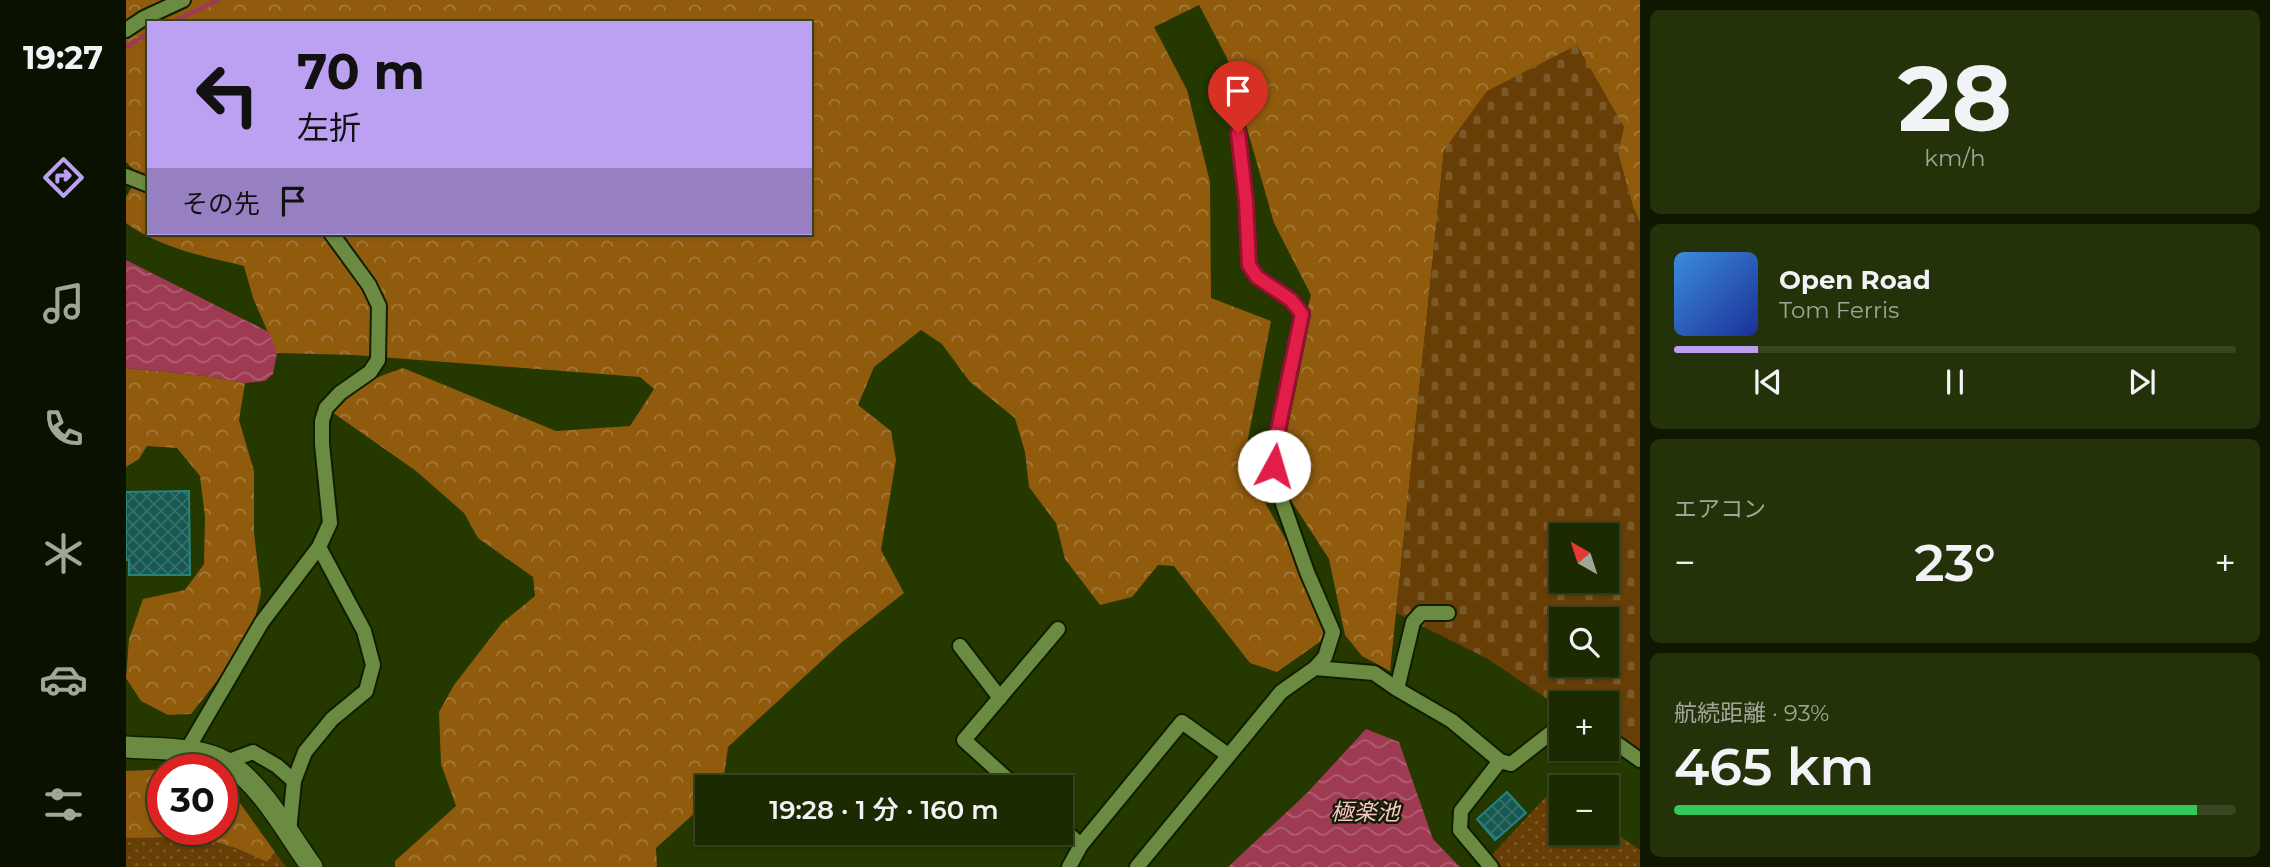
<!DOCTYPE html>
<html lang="ja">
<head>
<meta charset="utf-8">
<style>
  :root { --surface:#1b2a00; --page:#24320a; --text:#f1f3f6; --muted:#a0a799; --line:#394622; --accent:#bca0f2 }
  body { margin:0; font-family:Montserrat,"Noto Sans JP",sans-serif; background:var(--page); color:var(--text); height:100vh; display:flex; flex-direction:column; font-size:26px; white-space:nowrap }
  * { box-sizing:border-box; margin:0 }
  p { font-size:23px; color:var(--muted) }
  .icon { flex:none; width:38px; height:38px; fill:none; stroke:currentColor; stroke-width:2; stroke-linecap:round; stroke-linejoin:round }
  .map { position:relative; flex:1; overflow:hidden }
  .side { display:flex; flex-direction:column; gap:10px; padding:10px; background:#0f1700; width:630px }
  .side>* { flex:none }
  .guide { position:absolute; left:21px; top:21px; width:665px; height:214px; border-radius:0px; box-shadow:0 2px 5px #0004,0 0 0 2px var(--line); background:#bca0f2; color:#111; overflow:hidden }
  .needle { width:46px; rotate:321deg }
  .tools { position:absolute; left:1423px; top:523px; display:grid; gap:14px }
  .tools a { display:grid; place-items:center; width:70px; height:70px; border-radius:0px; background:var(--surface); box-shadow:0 2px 5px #0004,0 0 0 2px var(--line); font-size:35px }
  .speed { position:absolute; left:21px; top:754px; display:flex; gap:14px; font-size:35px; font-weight:700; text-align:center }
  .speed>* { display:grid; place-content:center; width:91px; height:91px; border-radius:50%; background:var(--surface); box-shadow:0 2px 5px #0004,0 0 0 2px var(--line); line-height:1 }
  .speed .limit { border:10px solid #d22; background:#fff; color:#111 }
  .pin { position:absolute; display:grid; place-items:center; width:60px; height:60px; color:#fff; margin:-72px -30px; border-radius:50% 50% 50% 0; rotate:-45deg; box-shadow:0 0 7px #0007 }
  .pin .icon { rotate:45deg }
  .me { position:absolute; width:77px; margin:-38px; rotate:6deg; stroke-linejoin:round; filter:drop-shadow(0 0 5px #0008) }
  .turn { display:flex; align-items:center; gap:24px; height:147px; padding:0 35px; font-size:32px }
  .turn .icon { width:91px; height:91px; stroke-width:2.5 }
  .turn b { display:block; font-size:49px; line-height:60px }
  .then { display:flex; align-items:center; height:66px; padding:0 35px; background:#0003; gap:14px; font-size:26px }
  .big { font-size:52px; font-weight:600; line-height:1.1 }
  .side .widget { flex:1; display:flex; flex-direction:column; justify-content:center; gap:10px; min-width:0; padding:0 24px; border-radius:10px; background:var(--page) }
  .side .dial { align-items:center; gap:0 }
  .dial b { font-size:91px; line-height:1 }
  .song { display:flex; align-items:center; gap:21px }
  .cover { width:84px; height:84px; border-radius:10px; background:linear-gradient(135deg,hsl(210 70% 55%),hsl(230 70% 35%)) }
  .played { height:7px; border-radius:4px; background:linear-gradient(90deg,var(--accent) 15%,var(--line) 15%) }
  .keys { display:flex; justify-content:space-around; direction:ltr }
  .heat { display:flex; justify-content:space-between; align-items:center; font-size:38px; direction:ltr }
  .charge { height:10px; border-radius:5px; background:linear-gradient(90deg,#34c759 93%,var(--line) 0) }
  .trip { position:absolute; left:569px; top:775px; width:378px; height:70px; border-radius:0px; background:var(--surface); box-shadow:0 2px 5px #0004,0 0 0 2px var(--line); font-weight:600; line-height:70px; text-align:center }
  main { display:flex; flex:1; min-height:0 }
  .tab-bar { display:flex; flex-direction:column; width:126px; justify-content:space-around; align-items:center; background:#0b1100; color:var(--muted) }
  .tab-bar .icon { width:49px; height:49px }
  .tab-bar .active { color:var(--accent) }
  .tab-bar b { font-size:32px; color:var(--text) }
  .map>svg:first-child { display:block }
  .grass { fill:url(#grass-dots) }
  .forest { fill:url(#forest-crowns); fill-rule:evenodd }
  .cemetery { fill:url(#cemetery-stones); fill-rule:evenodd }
  .water { fill:url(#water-waves) }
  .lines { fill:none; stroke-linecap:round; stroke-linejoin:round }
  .stream { stroke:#9f3a53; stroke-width:4.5 }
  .building { fill:url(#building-cross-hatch); stroke:#27837d; stroke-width:2 }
  .street-casing { stroke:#101e00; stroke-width:18 }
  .secondary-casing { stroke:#101e00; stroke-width:24 }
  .street { stroke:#6b8a42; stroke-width:14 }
  .secondary { stroke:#6b8a42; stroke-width:21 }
  .route-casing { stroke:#92132f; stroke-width:18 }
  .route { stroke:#e11d48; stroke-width:12 }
  .labels { text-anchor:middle; stroke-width:5; stroke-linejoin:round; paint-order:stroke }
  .water-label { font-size:23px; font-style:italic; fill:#fcc3cc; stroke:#121d01 }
</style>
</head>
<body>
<main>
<nav class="tab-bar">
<b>19:27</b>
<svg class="icon active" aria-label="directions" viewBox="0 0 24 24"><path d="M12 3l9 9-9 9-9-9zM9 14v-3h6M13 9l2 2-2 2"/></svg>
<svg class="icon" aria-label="music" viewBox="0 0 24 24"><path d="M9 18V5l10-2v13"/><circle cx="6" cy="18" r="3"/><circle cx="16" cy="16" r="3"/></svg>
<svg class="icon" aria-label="phone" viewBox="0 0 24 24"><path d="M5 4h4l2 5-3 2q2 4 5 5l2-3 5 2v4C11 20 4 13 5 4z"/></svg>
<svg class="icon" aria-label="climate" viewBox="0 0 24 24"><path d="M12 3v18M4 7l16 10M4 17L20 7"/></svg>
<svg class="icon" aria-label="car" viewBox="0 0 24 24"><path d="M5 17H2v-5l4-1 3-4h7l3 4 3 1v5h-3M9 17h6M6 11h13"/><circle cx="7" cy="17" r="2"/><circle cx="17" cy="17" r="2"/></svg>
<svg class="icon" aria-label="filters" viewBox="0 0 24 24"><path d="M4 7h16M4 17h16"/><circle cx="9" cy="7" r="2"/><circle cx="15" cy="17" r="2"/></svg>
</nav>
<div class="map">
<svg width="1514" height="867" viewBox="0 0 1514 867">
  <defs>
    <pattern id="grass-dots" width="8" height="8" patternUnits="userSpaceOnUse" patternTransform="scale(1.75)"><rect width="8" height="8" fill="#663e06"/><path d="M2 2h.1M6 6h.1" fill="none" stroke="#7b5928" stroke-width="1.8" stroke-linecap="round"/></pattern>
    <pattern id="forest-crowns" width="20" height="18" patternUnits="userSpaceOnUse" patternTransform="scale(1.75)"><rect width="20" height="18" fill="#915b0e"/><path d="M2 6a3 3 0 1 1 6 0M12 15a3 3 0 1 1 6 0" fill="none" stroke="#a47a3a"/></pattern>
    <pattern id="cemetery-stones" width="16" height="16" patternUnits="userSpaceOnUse" patternTransform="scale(1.75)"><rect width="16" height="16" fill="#663e06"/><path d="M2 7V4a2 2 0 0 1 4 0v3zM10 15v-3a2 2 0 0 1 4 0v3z" fill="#7b5928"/></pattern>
    <pattern id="water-waves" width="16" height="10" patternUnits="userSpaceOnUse" patternTransform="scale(1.75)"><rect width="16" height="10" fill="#9f3a53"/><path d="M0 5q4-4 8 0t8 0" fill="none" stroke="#af5f71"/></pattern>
    <pattern id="building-cross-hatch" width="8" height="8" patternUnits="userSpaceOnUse" patternTransform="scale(1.75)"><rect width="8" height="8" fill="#175853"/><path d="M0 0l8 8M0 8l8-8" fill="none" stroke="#376f6a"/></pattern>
  </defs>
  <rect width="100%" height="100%" fill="#243800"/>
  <path class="grass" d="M1427,789L1435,795V833H1480L1481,827L1514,850V867H1376L1366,855Z
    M75,837L112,849L141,862L149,852L160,867H0V838Z"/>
  <path class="forest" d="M0,0H1514V223L1507,207L1492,153L1498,126L1318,150L1264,671L1236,656L1219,635L1203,559L1142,465L1185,295L1148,223L1101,58L1073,5L1028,27L1061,90L1084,182L1085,298L1145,321L1117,464L1205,619V634L1151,672L1124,663L1048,566L1032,565L1006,597L974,605L939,559L930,523L903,487L899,452L889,418L844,382L816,344L795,330L748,367L732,405L765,431L770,460L755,550L778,593L716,642L602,747L597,783L593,787L581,788V802L530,848L531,867H269V861L330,806L315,764L313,712L328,685L376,623L409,596L407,577L352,538L338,513L290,471L206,412C229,384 244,380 277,368L430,431L504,426L528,389L514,377L228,355L151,353L127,298L118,266C77,256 34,248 0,223V197L13,175L0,162ZM23,23H684V233H23Z
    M0,368L79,376L119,383L113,420L128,471V533L135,593L127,627L98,672L65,714L42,715L15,701L0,678L3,639L17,599L59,590L78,564L79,517L74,476L51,448L21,446L13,459L0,467Z
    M47,769L56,770H37V830H96V778L149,852L141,862L112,849L75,837L0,838V771Z"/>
  <path class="cemetery" d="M1451,45L1498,127L1492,153L1507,207L1514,223V756L1481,732L1480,704H1435L1433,707L1362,659L1270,613L1318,150L1361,91ZM1435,536H1480V581H1435ZM1435,620H1480V665H1435Z"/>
  <path class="water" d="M0,260L143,332L151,353L147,374L139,381L119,383L79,376L0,368Z
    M1240,729L1273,742L1307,839L1334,867H1102L1181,793Z"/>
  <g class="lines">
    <path class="stream" d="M45,23L92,0
      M0,47L23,33"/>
  </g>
  <path class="building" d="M63,491L64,575H3V560H0V492Z
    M1381,792L1400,813L1369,840L1351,819Z"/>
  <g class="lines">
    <defs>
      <path id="street" d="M0,30L18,18L57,0
        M0,176L23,185
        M834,646L874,698
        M1189,668L1248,673L1271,689L1326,721L1374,761L1335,811L1334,830L1365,867
        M1271,689L1287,622L1295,613H1322
        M1480,736L1514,760
        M61,750L136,622L193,547L204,523L196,444V421L200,408L214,393L244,372L252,360L253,306L243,285L205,233
        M1374,761L1385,764L1435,725
        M100,762L127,752L151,766L168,781
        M891,788L838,740L932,629
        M934,827L955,845
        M163,832L168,781L179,752L206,719L240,691L247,665L238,631L193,547
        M943,867L955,845L1056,722L1102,755
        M1011,867L1155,692L1189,668L1199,657L1207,632L1181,572L1157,504L1148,466L1150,440L1176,314L1165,300L1131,277L1123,265L1120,201L1112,133"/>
      <path id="secondary" d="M0,747C29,749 75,747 101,763C136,784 162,834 186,867"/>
    </defs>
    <use href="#street" class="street-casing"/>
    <use href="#secondary" class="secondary-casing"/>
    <use href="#street" class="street"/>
    <use href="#secondary" class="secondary"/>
  </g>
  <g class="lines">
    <defs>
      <path id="route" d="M1112,133L1120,201L1123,265L1131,277L1165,300L1176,314L1150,440L1148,466"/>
    </defs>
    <use href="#route" class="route-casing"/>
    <use href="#route" class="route"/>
  </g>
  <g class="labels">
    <g class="water-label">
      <text x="1239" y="820">極楽池</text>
    </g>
  </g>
</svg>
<div class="tools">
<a><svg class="needle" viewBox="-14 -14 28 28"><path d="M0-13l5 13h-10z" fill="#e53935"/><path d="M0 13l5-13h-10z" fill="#a0a799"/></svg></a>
<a><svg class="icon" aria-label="search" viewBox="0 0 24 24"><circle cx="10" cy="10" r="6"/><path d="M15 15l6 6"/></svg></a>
<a>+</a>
<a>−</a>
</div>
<div class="speed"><div class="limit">30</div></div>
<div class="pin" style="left:1112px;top:133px;background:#d93025"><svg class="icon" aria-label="arrive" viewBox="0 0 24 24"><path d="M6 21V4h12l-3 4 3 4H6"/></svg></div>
<svg class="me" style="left:1148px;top:466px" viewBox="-20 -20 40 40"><circle r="19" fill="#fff"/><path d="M0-13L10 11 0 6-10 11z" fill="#e11d48"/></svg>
<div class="trip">19:28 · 1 分 · 160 m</div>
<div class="guide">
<div class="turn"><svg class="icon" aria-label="left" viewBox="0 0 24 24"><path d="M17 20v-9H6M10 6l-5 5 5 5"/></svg><div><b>70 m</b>左折</div></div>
<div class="then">その先<svg class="icon" aria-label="arrive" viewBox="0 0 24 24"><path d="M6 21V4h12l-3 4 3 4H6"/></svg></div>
</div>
</div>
<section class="side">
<div class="widget dial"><b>28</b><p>km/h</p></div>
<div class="widget">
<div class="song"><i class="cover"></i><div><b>Open Road</b><p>Tom Ferris</p></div></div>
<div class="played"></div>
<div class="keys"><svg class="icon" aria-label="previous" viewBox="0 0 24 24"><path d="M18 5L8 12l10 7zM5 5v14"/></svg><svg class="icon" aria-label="pause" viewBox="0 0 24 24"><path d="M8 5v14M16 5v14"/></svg><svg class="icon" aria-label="next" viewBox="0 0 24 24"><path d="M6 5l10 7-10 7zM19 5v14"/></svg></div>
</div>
<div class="widget"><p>エアコン</p>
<div class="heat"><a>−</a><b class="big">23°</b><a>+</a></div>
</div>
<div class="widget"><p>航続距離 · 93%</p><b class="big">465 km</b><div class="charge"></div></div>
</section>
</main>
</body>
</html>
